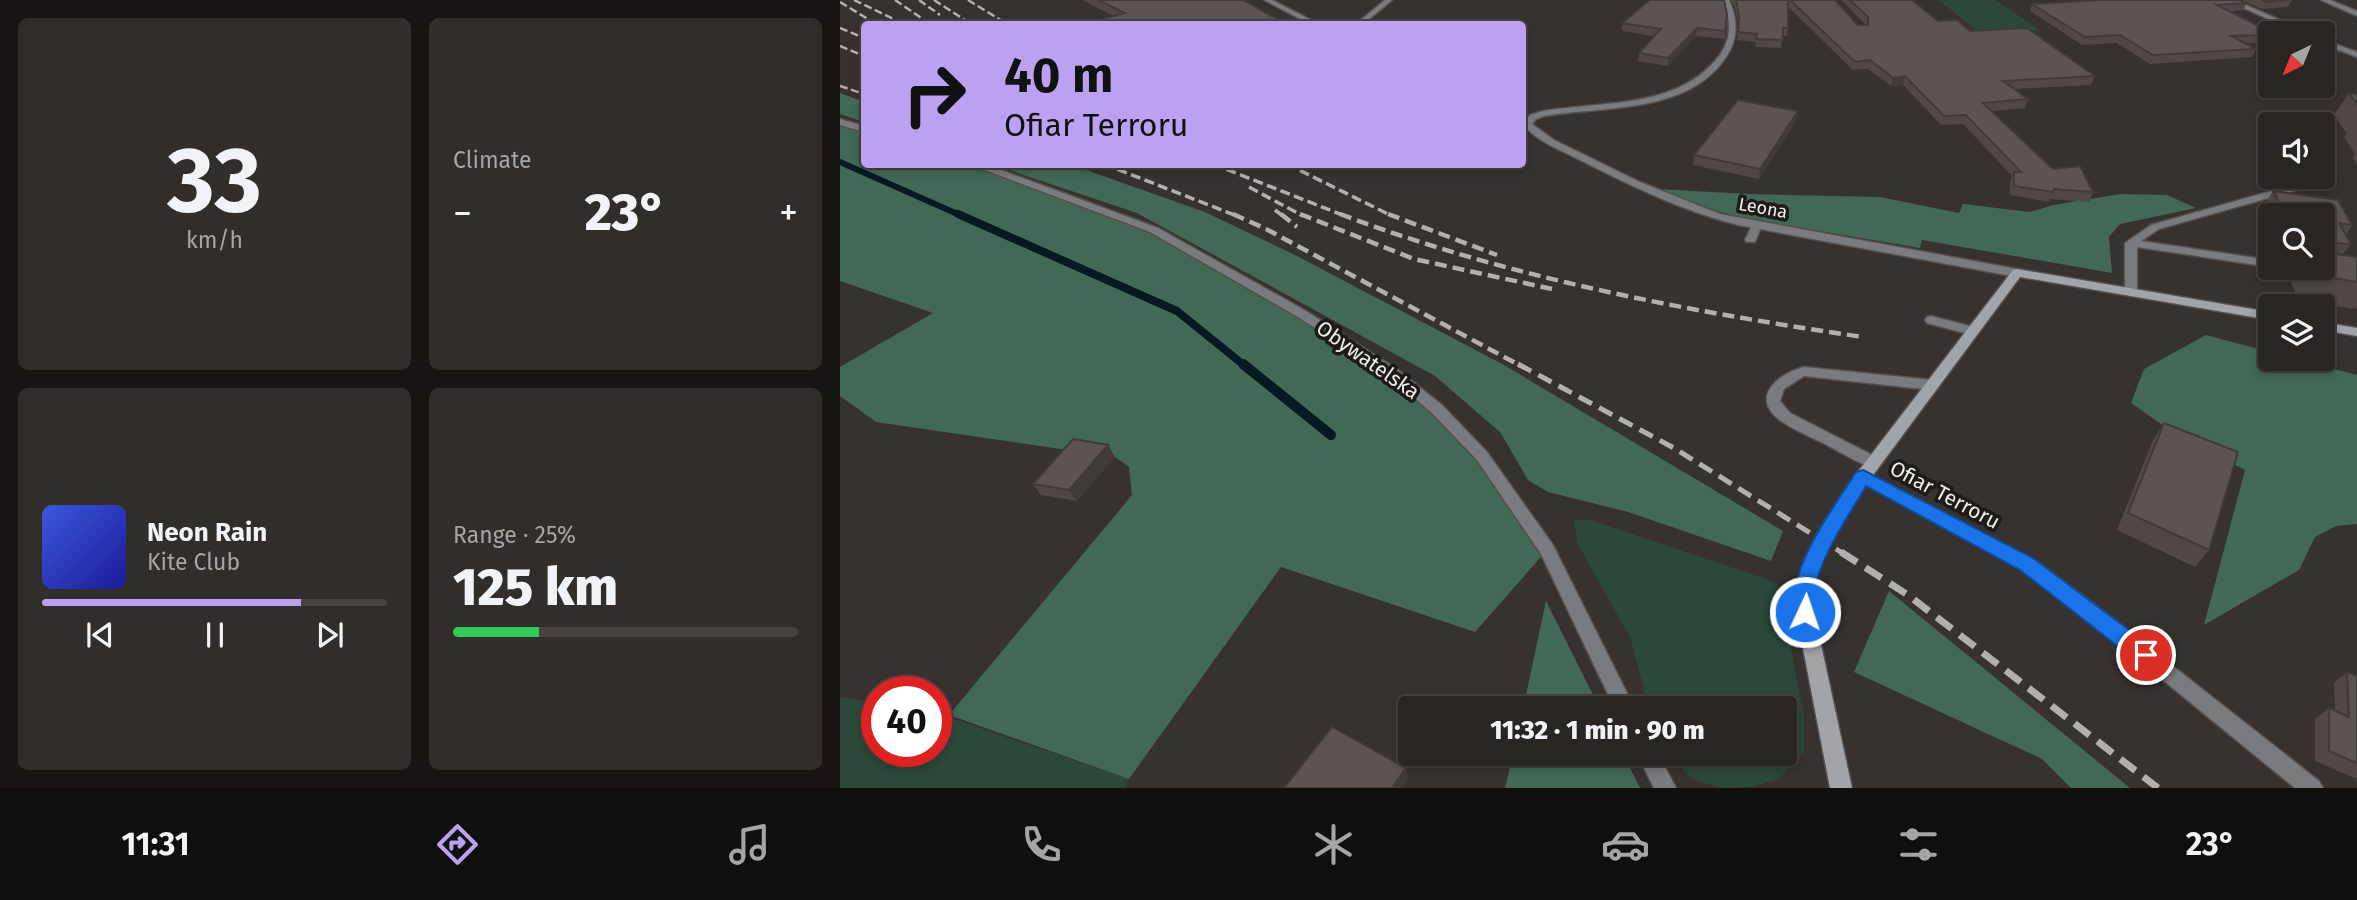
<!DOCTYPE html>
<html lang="en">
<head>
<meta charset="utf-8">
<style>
  :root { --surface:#292523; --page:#312d2b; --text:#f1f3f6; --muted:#a5a5a6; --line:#454241; --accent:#bca0f2 }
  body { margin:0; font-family:"Fira Sans",sans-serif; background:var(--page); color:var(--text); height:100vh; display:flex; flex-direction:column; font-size:26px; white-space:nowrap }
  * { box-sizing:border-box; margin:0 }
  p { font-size:23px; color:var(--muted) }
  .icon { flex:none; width:38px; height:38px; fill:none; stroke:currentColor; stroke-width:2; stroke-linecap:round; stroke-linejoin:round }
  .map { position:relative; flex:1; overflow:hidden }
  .details { display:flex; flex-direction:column; gap:18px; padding:18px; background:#171413; width:840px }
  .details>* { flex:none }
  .hud { position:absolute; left:21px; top:21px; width:665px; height:147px; border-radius:7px; box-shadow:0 4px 10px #0003,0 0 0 2px var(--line); background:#bca0f2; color:#111; overflow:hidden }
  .needle { width:46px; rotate:223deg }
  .fabs { position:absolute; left:1418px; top:21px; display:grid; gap:14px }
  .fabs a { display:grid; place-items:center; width:77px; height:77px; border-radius:7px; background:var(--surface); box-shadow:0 4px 10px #0003,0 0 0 2px var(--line); font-size:35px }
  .speed { position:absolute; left:21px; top:676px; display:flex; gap:14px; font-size:35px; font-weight:700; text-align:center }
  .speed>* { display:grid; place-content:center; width:91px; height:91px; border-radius:50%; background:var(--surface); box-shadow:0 4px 10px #0003,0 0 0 2px var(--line); line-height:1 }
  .speed .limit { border:10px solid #d22; background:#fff; color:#111 }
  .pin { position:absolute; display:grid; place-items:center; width:60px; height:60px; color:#fff; margin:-30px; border:4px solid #fff; border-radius:50%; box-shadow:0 2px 7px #0007 }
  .me { position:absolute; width:77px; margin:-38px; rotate:3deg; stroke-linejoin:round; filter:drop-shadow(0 0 5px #0008) }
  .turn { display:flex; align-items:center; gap:24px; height:147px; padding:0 28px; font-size:32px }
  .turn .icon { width:91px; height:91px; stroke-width:2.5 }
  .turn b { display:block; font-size:49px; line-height:60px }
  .big { font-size:52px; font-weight:800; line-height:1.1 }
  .details .card { flex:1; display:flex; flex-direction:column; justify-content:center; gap:10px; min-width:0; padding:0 24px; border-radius:10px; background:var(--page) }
  .details .dial { align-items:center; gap:0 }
  .dial b { font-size:91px; line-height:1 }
  .song { display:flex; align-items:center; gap:21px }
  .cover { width:84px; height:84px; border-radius:10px; background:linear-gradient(135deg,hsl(230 70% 55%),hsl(240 70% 35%)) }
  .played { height:7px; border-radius:4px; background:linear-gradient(90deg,var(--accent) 75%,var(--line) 75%) }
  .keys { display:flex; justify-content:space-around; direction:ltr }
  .heat { display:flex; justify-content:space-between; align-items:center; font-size:38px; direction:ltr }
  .charge { height:10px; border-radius:5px; background:linear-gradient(90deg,#34c759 25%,var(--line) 0) }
  .details .tiles { flex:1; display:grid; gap:18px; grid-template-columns:repeat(2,1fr) }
  .trip { position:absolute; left:558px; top:696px; width:399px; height:70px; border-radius:7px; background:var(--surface); box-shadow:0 4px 10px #0003,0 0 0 2px var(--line); font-weight:800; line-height:70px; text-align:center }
  .menu { display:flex; height:112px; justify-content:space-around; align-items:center; background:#100f0e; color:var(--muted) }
  .menu .icon { width:49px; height:49px }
  .menu .current { color:var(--accent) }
  .menu b { font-size:32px; color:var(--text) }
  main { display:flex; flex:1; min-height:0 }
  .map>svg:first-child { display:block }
  .green { fill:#2b4839 }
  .forest { fill:#416955 }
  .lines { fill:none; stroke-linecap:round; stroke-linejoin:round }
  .stream-far2 { stroke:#041a22; stroke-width:6 }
  .stream-far1 { stroke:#041a22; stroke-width:8 }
  .stream { stroke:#041a22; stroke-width:10 }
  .lane-casing { stroke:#554f4d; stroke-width:3 }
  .street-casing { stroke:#554f4d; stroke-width:3 }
  .secondary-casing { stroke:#554f4d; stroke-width:3 }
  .lane { fill:#797b7e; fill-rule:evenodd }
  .street { fill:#797b7e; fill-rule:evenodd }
  .secondary { fill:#a1a4a8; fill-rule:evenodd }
  .rail-far4 { stroke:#b4afad; stroke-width:2.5; stroke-dasharray:8 3.5; stroke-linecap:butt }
  .rail-far3 { stroke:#b4afad; stroke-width:3.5; stroke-dasharray:10 4.5; stroke-linecap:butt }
  .rail-far2 { stroke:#b4afad; stroke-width:4.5; stroke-dasharray:12 6; stroke-linecap:butt }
  .rail-far1 { stroke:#b4afad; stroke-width:5; stroke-dasharray:15 8; stroke-linecap:butt }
  .rail { stroke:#b4afad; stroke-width:7; stroke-dasharray:19 10; stroke-linecap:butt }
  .wall { fill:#4f4847 }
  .shaded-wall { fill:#403b39 }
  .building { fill:#5c5452; stroke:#403b39; stroke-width:2 }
  .route { fill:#1a73e8; stroke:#114b97; stroke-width:2 }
  .labels { text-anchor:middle; stroke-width:7; stroke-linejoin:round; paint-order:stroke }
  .far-street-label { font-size:18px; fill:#f1edeb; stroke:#1d1a19 }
  .street-label { font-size:21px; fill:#f1edeb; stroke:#1d1a19 }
</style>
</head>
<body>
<main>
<section class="details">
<div class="tiles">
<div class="card dial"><b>33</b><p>km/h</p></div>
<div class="card"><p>Climate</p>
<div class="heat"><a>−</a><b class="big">23°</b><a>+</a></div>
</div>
<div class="card">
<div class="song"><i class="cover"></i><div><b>Neon Rain</b><p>Kite Club</p></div></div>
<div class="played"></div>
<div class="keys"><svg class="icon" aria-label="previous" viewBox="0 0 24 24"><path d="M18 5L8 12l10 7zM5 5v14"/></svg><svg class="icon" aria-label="pause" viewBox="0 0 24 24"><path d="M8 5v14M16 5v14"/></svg><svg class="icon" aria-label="next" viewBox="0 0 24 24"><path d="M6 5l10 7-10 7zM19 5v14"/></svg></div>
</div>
<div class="card"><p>Range · 25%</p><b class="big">125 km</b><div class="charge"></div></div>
</div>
</section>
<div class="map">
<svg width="1517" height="788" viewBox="0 0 1517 788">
  <rect width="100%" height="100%" fill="#37312f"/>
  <path class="green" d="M1098,0H1156L1200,30L1175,33L1153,43Z
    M734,520H750L938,583L964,716V751L939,779L912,787L881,788L851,779L833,758L831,754H945V709H809L790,637L737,543Z
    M0,697L37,703V751H96V713L289,779L284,788H0Z"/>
  <path class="forest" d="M0,93L24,102V122L0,114Z
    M3,123L24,129V164H134L314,230L553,373L642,456L707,550L635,632L441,567L289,779L109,715L292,495L289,467L275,457L36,422L0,396V367L93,313L0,281V124Z
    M232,165L365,212L459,257L664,365L943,531L931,561L788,512L708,492L688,480L660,432L595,376L297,213L154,165Z
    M817,189L908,194L1040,197L1119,213L1123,204L1190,212L1213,205L1281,194L1327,195L1356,208L1280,224L1269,237L1272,273L1082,240L1080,248L909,219L855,206Z
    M1366,335L1430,352V359H1457L1517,375V524L1496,526L1475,537L1459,570L1364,625L1405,470L1334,433L1291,403L1304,369Z
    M1049,591L1290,788H1231L1202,759L1014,672Z
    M706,601L760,709H683Z
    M673,754H783L800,788H665Z"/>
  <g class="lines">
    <path class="stream-far2" d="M0,162L122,216"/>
    <path class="stream-far1" d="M118,214L337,311L405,366"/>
    <path class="stream" d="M403,364L491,435"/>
    <defs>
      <path id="lane" d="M424,0H432L479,24H470Z
        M545,0H552L523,24H516Z
        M1386,0H1395L1469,33H1459Z
        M1481,0H1490L1517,11V16Z
        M1482,39L1517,52V57L1482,44Z
        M1474,179L1479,182L1478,184L1319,229L1301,241L1430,260V267L1297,247V292L1291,296L1285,292V243L1311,225Z
        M917,222L922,225L915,242H907L905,240L912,225Z
        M1091,316L1137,328L1138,331L1132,335L1087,323L1085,320L1087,317Z
        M964,367L1092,380L1099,385L1092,390L964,376L944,389L940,401L950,413L1038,458L1041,462L1038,466L1033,468C1016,462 1000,452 985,444C971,437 954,430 941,421C909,398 937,374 964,367Z"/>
      <path id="street" d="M883,0H889C899,22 898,41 884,60C845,114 763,106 704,116L696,119L692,124L714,140L800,182L880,214L1177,269L1181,270V276L1177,277L898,225C843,211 793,187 742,161C721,150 698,142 682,124L690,115L703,111C762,101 839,109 879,56C892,39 891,20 883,0Z
        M0,119L24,126V132L0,125Z
        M129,164H145L318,228L466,311L558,370L602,405L647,452L713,545L795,709H775L701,554L637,460L592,413L548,376L458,317L310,232Z
        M1023,471L1193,559L1249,600L1479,781L1483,788H1455L1237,610L1181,569L1018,481L1015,477L1018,473Z
        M797,754H818L836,788H814Z"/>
      <path id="secondary" d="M1177,269L1430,312V320L1180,277L1019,494L990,541L978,572L974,612L1012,788H990L956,612L960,572L977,534L1007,486L1173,270Z
        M1482,322L1517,328V336L1482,330Z"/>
    </defs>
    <use href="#lane" class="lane-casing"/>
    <use href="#street" class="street-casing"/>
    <use href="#secondary" class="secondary-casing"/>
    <use href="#lane" class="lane"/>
    <use href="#street" class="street"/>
    <use href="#secondary" class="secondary"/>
    <path class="rail-far4" d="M14,0L64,24
      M55,0L90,24
      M79,0L100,15
      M94,0L131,24
      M128,0L167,24
      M0,2L36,24
      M0,28L24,38
      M0,46L24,56
      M0,86L24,94"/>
    <path class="rail-far3" d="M264,164L397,216
      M373,164L505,216
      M447,164L552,216
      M409,187L463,216
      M435,210L443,216"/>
    <path class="rail-far2" d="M393,214L426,229L681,366
      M441,214L457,227
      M460,214L574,259L712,289
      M500,214C669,278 845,311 1023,337
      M548,214L657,255"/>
    <path class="rail-far1" d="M678,364L834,448L1004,554"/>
    <path class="rail" d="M1001,552L1068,595L1318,788"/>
  </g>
  <path class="wall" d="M242,0H403L446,24H255L254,21L273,16Z
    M891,0H995L1018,25H1026L1001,0H1072L1098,21L1130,31L1255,76L1251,85L1174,89L1188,99L1185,108L1152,111L1213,169L1253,192L1249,202L1210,199L1209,202L1170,195V182L1172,176L1123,124L1101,125L1063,85L1051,86L1028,69L1013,70L948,7V28L947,36H943L941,48L915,47L916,42L897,40L898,24L895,7Z
    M1241,0H1400L1407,3L1403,10L1390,12L1431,32L1426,40H1425L1423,43H1405L1416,49L1412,57L1310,64L1277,43L1242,45L1190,11L1192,4L1243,1Z
    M1401,0H1452L1448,7L1422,9Z
    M887,14L885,39L856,36L828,66L798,61L799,53L814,36L782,31V23Z
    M1509,93L1517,94V164L1513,158L1515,154L1504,137L1507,134L1494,115Z
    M956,121L919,179L853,165L854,155Z
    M1433,191L1512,225L1506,235L1511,244L1502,255L1517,257V307L1515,309L1459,300L1444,268H1482V215H1430V237L1419,214Z
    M1324,423L1369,550L1355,567L1277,530L1313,440Z
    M268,445L275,457L237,501L201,495L193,484Z
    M1507,672L1517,676V779L1475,761V719L1489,708L1495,710L1494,683Z"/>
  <path class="shaded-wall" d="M857,28L856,36L828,66V58Z
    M1065,76L1063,85L1051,86L1053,78Z
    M958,111L956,121L919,179L920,169Z
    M268,445L275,457L237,501L229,490Z
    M566,768L569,778L563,788H552Z"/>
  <path class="building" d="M258,0H403L446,24H260L254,21L285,13Z
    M810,0H884L887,14L885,31L857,28L828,58L799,53L821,29L782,23Z
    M896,0H948V28H943V40L916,39L917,34L898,32L899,16Z
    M950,0H995L1018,25H1028V17L1010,0H1072L1098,21L1117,20L1130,31L1187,28L1255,76L1163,81L1188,99L1143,103L1213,169L1240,166L1253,192L1214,189L1213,192L1174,186V172H1181L1126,115L1104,116L1065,76L1053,78L1030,60L1015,62Z
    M1258,0H1400L1407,3L1377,5L1431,32H1422L1427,35L1391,36L1416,49L1313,55L1280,35L1245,37L1192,4Z
    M1422,0H1446L1426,2Z
    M1509,93L1517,94V104Z
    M898,100L958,111L920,169L854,155Z
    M1433,191L1498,200L1512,225L1499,223L1511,244L1482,242V215H1446Z
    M1482,252L1517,257V282L1476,275L1472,268H1482Z
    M1324,423L1398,452L1369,550L1288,513Z
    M233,439L268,445L229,490L193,484Z
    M1507,672L1517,676V763L1489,751V708L1509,717Z
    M492,727L566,768L552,788H444Z"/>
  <path class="route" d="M1023,470L1193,558L1313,648L1317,655L1313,662L1306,664L1298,662L1180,570L1026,486C1008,517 987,546 977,580C973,593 978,607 973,619L965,621L958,619C939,578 995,506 1016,472Z"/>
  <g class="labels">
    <g class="far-street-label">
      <text transform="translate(923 208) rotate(10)" y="6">Leona</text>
    </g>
    <g class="street-label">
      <text transform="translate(528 360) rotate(35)" y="7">Obywatelska</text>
      <text transform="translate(1105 495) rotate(28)" y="7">Ofiar Terroru</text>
    </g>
  </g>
</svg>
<div class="fabs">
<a><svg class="needle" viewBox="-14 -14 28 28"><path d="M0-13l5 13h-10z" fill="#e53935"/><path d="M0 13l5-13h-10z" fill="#a5a5a6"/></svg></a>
<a><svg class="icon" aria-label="sound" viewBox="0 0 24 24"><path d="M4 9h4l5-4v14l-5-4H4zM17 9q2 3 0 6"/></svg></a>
<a><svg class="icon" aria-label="search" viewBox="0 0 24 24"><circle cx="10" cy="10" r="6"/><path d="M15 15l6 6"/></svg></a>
<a><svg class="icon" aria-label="layers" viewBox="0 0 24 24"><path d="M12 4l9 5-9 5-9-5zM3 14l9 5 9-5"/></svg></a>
</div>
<div class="speed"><div class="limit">40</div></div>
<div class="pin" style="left:1306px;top:655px;background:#d93025"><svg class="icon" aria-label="arrive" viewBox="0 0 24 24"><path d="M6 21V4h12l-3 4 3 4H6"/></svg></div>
<svg class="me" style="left:965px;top:612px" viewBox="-20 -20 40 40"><circle r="17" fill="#1a73e8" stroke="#fff" stroke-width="3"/><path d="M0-11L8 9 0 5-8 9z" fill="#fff"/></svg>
<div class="trip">11:32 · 1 min · 90 m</div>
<div class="hud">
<div class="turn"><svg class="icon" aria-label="right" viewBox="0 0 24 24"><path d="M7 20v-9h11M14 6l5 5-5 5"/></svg><div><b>40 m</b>Ofiar Terroru</div></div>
</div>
</div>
</main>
<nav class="menu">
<b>11:31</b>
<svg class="icon current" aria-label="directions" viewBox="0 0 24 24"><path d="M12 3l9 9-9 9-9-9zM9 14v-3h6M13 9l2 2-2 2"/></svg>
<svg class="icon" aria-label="music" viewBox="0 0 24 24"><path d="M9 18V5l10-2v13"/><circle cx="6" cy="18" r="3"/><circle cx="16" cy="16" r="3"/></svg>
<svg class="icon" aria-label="phone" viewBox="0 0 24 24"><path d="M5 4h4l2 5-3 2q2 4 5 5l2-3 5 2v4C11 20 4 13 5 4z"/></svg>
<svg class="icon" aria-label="climate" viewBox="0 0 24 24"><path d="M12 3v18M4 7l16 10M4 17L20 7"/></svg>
<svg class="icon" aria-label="car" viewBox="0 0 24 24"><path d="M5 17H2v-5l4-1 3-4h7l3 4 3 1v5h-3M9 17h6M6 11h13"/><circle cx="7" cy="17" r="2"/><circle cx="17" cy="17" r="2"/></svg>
<svg class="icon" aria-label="filters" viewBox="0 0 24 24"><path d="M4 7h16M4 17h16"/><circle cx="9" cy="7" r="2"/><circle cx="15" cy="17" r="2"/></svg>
<b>23°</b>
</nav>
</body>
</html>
